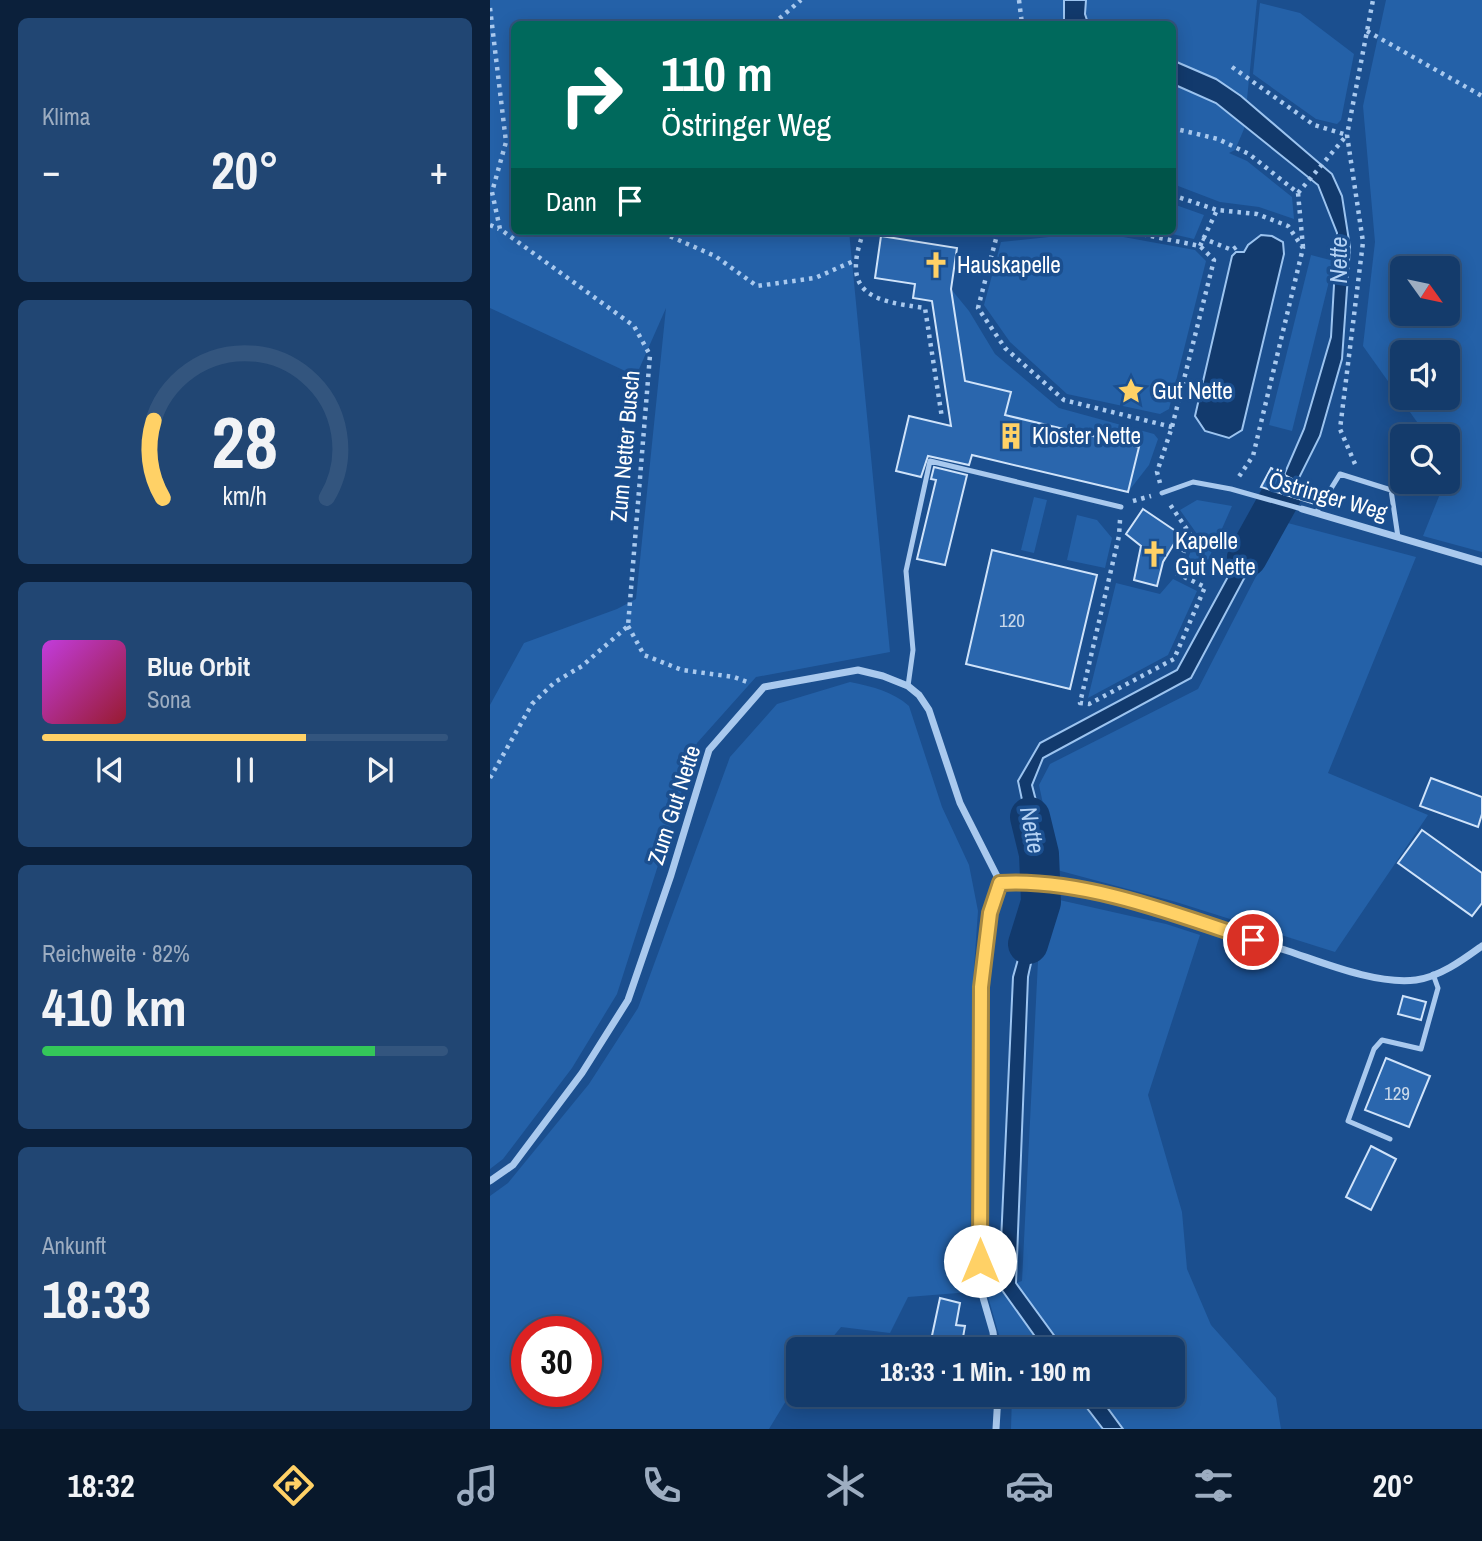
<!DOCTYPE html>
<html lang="de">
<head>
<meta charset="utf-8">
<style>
  :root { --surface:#143b6b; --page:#214673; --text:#f1f3f6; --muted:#9dadc1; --line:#33557e; --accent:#ffd166 }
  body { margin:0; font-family:"Archivo Narrow",sans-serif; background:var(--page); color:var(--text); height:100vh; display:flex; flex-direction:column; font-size:26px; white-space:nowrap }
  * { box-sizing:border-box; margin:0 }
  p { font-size:23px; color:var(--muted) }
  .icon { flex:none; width:38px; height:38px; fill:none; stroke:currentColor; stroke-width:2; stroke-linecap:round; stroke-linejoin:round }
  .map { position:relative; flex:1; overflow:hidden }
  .details { display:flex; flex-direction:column; gap:18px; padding:18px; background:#0b203b; width:490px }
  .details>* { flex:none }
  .top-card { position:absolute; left:21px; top:21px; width:665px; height:214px; border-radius:10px; box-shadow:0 4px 18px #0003,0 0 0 2px var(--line); background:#00695c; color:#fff; overflow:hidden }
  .needle { width:46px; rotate:123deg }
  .controls { position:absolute; left:900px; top:256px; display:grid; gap:14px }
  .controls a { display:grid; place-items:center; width:70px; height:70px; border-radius:10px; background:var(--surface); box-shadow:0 4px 18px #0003,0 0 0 2px var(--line); font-size:35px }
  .speed { position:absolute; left:21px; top:1316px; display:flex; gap:14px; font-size:35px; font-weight:700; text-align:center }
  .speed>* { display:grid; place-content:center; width:91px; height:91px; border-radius:50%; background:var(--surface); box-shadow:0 4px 18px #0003,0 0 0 2px var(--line); line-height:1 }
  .speed .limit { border:10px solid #d22; background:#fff; color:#111 }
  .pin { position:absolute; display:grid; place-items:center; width:60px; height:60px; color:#fff; margin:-30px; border:4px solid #fff; border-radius:50%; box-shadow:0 2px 7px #0007 }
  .me { position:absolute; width:77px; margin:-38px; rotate:0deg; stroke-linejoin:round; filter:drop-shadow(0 0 5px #0008) }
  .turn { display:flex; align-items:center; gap:24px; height:147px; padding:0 35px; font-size:32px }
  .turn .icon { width:91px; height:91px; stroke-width:2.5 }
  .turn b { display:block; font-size:49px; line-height:60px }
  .then { display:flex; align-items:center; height:66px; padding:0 35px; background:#0003; gap:14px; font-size:26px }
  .big { font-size:52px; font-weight:700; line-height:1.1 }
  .details .widget { flex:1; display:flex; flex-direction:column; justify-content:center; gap:10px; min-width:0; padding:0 24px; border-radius:10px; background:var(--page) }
  .details .dial { align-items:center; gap:0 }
  .dial svg { height:182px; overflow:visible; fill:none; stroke:var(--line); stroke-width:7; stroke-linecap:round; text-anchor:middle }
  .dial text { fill:var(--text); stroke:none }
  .song { display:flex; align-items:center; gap:21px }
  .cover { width:84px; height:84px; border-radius:10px; background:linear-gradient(135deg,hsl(290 70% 55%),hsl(350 70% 35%)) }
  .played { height:7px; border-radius:4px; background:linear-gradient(90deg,var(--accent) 65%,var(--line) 65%) }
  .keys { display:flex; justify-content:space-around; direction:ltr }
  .heat { display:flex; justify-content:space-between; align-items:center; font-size:38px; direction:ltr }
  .charge { height:10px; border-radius:5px; background:linear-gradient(90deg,#34c759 82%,var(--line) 0) }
  .trip { position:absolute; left:296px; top:1337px; width:399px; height:70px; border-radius:10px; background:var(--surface); box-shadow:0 4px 18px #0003,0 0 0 2px var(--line); font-weight:700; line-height:70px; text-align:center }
  .dock { display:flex; height:112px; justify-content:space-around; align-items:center; background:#08182b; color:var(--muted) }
  .dock .icon { width:49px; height:49px }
  .dock .on { color:var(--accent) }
  .dock b { font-size:32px; color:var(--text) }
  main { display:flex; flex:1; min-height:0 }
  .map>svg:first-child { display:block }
  .green { fill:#2461a8; fill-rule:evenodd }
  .water { fill:#123a6d; stroke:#9cc4f0; stroke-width:2 }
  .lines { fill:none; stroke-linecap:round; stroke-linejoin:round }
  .river { stroke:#123a6d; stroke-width:40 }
  .building { fill:#2a66ad; stroke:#cfe3fa; stroke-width:2 }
  .path { stroke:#a9c9ee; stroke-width:4.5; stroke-dasharray:3.5 5; stroke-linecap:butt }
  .service { stroke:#a9c9ee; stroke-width:5 }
  .minor { stroke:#a9c9ee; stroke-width:7 }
  .route-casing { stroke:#a68842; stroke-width:18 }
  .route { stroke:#ffd166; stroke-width:12 }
  .labels { text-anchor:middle; stroke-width:7; stroke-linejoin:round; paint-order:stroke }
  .number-label { font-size:19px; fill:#cad9ea }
  .poi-label { font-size:23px; fill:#fff; stroke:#1b4f8f; text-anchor:start }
  .street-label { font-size:23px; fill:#fff; stroke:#1b4f8f }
  .water-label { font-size:24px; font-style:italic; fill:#b5d3f5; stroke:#1b4f8f }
</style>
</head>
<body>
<main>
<section class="details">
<div class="widget"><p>Klima</p>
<div class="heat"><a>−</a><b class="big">20°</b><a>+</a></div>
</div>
<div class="widget dial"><svg viewBox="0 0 100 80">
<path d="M14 69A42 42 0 1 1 86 69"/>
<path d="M14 69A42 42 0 0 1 10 35" stroke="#ffd166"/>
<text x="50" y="56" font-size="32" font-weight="700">28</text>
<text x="50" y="72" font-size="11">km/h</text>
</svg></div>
<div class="widget">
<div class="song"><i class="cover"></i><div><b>Blue Orbit</b><p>Sona</p></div></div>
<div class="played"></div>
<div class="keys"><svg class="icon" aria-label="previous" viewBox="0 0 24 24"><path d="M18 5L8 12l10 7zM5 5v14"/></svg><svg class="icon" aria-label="pause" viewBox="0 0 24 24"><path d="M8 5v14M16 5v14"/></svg><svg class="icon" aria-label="next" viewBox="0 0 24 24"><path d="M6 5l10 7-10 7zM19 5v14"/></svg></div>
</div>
<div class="widget"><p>Reichweite · 82%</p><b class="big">410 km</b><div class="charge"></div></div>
<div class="widget"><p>Ankunft</p><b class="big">18:33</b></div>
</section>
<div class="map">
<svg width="992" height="1429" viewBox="0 0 992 1429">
  <rect width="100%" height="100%" fill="#1b4f8f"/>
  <path class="green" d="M0,0H767L754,129L745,150L739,153L757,161L802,197L804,219L769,207L730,202L683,184L682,24H24V231H359L400,652L266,677L207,743L127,994L82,1068L13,1159L0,1169V705L34,643L127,609L146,599L176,308L146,376L0,308Z
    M896,0H992V552L933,536L960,469L957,464V436H937L873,346L885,242L873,106ZM912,268H957V313H912ZM912,352H957V397H912Z
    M770,3L810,13L864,54L851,120L847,124L826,119L763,74Z
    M683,204L714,215L704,239L669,231H682Z
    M606,232L705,250L716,261L679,409L670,414L577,394L520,342L494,305L511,242Z
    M821,255L844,261L802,431L779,425Z
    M461,289L479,311L505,354L569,408L664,434L668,439L659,465L638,492L648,447L515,415L521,392L475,381Z
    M544,497L557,500L544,553L531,550Z
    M707,500L742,506L711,576L695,567L707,534L690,510Z
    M587,515L607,520L622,538L615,568L577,560Z
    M794,522L926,557L838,773L938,815L845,952L686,902L567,870L549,785L560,764L708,689Z
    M683,579L707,591L678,655L598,698L626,583L670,594Z
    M360,682C383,687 402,691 419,706L452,807L479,865L488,911L483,983L480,1292L418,1297L400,1333L351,1327L333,1349H308V1381L279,1429H0V1196L18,1183L99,1084L148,1008L240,757L287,704ZM37,1332H96V1391H37Z
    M565,899L676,924L710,935L658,1095L692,1212L697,1269L721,1325L786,1398L791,1429H521L522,1395H682V1349H513L495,1286H516L532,1281L549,941Z"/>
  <path class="water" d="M574,0H596L595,14L598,23L601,24H574Z
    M682,60L726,79L751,96L842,174L852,196L860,247L852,359L830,436L807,482L794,475L814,429L841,337L847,233L828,185L726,103L683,84Z
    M771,235L782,236L793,242L794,254L752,430L739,438L715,431L705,416L742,256L746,252H754L758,245Z
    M776,507L790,511L701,678L553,758L542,785L559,851L560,872L541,871L543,852L528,781L550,743L687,670Z
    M543,890L556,891C556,917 543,950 538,977L526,1283L574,1349H554L509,1286L523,977L543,906Z
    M587,1395H608L633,1429H613Z"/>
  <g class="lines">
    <path class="river" d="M757,557L792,494
      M538,944L551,902L549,854L540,817"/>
  </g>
  <path class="building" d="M391,236L467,248L461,289L475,381L521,392L515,415L649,447L638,492L482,455L479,465L438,456L431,477L406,471L419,416L461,426L442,301L423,298L425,284L385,278Z
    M444,467L477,475L455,565L427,559L446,480L441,479Z
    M781,468L831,494L825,504L771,487Z
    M653,509L690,534L673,562L667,586L644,580L651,546L636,534Z
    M502,550L607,575L580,689L476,664Z
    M941,778L992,797V814L988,827L930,806Z
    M932,830L992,873V903L982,916L908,863Z
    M913,996L936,1002L931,1020L908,1014Z
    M896,1058L940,1076L919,1127L875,1110Z
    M881,1146L906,1159L881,1210L856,1197Z
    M450,1298L470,1303L466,1325L475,1326L471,1349L440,1345Z"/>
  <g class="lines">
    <path class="path" d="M529,0L532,24
      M0,8L16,142L2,192L10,229L144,326L160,355L138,626L92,666L65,682L42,704L0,778
      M283,24L311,0
      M877,31L992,96
      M742,67L824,125L857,135
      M682,128L728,139L759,154L808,193L813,247
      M808,193L857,135
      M682,195L727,210L767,214L798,226L813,248L763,456L748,478
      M0,225L9,229
      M174,231L177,235L225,256L267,286L325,278L366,260
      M374,231C350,294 382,301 435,308L452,418
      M494,231L507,235L544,231
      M508,231L488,308L515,348L574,400L682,427
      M636,231L710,246L724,260L682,427L667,472L670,483
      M712,238L742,250L749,245
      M710,246L727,210
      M865,464L850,429L873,242L857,135L883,0
      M643,501L661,496
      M630,520L629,536L590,703L599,704L684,659L715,587L686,573L700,534L679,503
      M138,626L154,655L192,670L244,677L260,683"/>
    <path class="service" d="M672,493L703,482L741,489L812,509
      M826,513L850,474L901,490L908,537
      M418,686L423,650L416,571L440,461L631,507
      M900,1139L858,1121L884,1049L892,1040L931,1049L948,988L943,974"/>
    <path class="minor" d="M812,509L992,562
      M510,882C549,880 587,889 625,898C684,913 740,932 798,951C834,963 887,985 926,980C950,977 974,959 992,946
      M0,1181L23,1165L92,1073L138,1000L181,875L219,750L274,687L368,670L393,676L418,686L429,695L439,710L470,803L510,882
      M505,1349L503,1332L490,1287L491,987L500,913L510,882
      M506,1429L508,1395"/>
  </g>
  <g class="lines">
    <defs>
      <path id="route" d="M490,1261L491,987L500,913L510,883C592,878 686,914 763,940"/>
    </defs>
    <use href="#route" class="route-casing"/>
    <use href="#route" class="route"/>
  </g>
  <defs>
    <symbol id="church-bare" viewBox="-9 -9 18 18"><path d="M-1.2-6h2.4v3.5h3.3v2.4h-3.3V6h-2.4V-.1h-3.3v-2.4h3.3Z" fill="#ffd166" stroke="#1b4f8f" stroke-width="2.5" paint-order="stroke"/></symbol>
    <symbol id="sight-bare" viewBox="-9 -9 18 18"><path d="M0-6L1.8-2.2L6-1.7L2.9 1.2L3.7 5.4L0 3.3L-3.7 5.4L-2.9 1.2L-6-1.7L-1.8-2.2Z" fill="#ffd166" stroke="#1b4f8f" stroke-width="2.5" paint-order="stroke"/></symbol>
    <symbol id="building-bare" viewBox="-9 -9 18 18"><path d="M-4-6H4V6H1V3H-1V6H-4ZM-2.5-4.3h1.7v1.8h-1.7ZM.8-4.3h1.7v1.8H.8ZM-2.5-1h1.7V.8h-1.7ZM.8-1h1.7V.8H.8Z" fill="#ffd166" stroke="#1b4f8f" stroke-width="2.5" paint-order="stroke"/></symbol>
  </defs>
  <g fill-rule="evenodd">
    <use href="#church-bare" x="427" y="246" width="38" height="38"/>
    <use href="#sight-bare" x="622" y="372" width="38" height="38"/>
    <use href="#building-bare" x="502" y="417" width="38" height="38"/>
    <use href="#church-bare" x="645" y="535" width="38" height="38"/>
  </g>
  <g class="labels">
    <g class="number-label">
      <text x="522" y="627">120</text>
      <text x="907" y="1100">129</text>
    </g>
    <g class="poi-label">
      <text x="467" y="273">Hauskapelle</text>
      <text x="662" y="399">Gut Nette</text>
      <text x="542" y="444">Kloster Nette</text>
      <text x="685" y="549">Kapelle<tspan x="685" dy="26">Gut Nette</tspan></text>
    </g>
    <g class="street-label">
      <text transform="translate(135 446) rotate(-85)" y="8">Zum Netter Busch</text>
      <text transform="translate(838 496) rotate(16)" y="8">Östringer Weg</text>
      <text transform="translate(184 805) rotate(-72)" y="8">Zum Gut Nette</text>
    </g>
    <g class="water-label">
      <text transform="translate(849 260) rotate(-90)" y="8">Nette</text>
      <text transform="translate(542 830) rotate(79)" y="8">Nette</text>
    </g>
  </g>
</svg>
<div class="controls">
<a><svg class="needle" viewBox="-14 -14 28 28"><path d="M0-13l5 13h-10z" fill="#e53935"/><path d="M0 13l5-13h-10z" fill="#9dadc1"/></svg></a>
<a><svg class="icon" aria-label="sound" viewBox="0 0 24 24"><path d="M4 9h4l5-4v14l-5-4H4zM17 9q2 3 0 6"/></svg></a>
<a><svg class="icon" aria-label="search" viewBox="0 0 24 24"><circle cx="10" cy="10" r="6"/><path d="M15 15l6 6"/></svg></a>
</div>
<div class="speed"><div class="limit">30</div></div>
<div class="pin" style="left:763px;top:940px;background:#d93025"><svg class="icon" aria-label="arrive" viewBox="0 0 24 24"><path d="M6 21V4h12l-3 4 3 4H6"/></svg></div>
<svg class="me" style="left:490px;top:1261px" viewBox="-20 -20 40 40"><circle r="19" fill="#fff"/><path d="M0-13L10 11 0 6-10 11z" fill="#ffd166"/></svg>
<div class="trip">18:33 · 1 Min. · 190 m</div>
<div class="top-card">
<div class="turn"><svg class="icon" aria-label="right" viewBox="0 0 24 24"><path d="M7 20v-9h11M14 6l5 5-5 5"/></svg><div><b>110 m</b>Östringer Weg</div></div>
<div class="then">Dann<svg class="icon" aria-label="arrive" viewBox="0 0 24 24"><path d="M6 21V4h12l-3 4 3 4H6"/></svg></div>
</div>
</div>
</main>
<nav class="dock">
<b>18:32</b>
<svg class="icon on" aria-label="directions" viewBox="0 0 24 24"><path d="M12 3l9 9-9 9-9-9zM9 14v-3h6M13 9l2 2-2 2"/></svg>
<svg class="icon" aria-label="music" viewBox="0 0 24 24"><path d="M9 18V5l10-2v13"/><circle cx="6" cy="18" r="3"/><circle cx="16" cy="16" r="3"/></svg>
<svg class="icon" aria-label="phone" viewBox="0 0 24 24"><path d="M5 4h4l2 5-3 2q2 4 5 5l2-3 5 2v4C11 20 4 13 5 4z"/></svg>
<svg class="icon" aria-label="climate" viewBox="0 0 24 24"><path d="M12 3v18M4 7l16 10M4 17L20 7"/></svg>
<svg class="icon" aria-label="car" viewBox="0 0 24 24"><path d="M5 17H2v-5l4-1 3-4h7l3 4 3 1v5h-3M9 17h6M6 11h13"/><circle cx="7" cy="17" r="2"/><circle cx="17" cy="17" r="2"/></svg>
<svg class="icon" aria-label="filters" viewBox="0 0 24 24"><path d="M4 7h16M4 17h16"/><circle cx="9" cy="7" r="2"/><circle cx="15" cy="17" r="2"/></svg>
<b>20°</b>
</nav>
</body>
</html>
